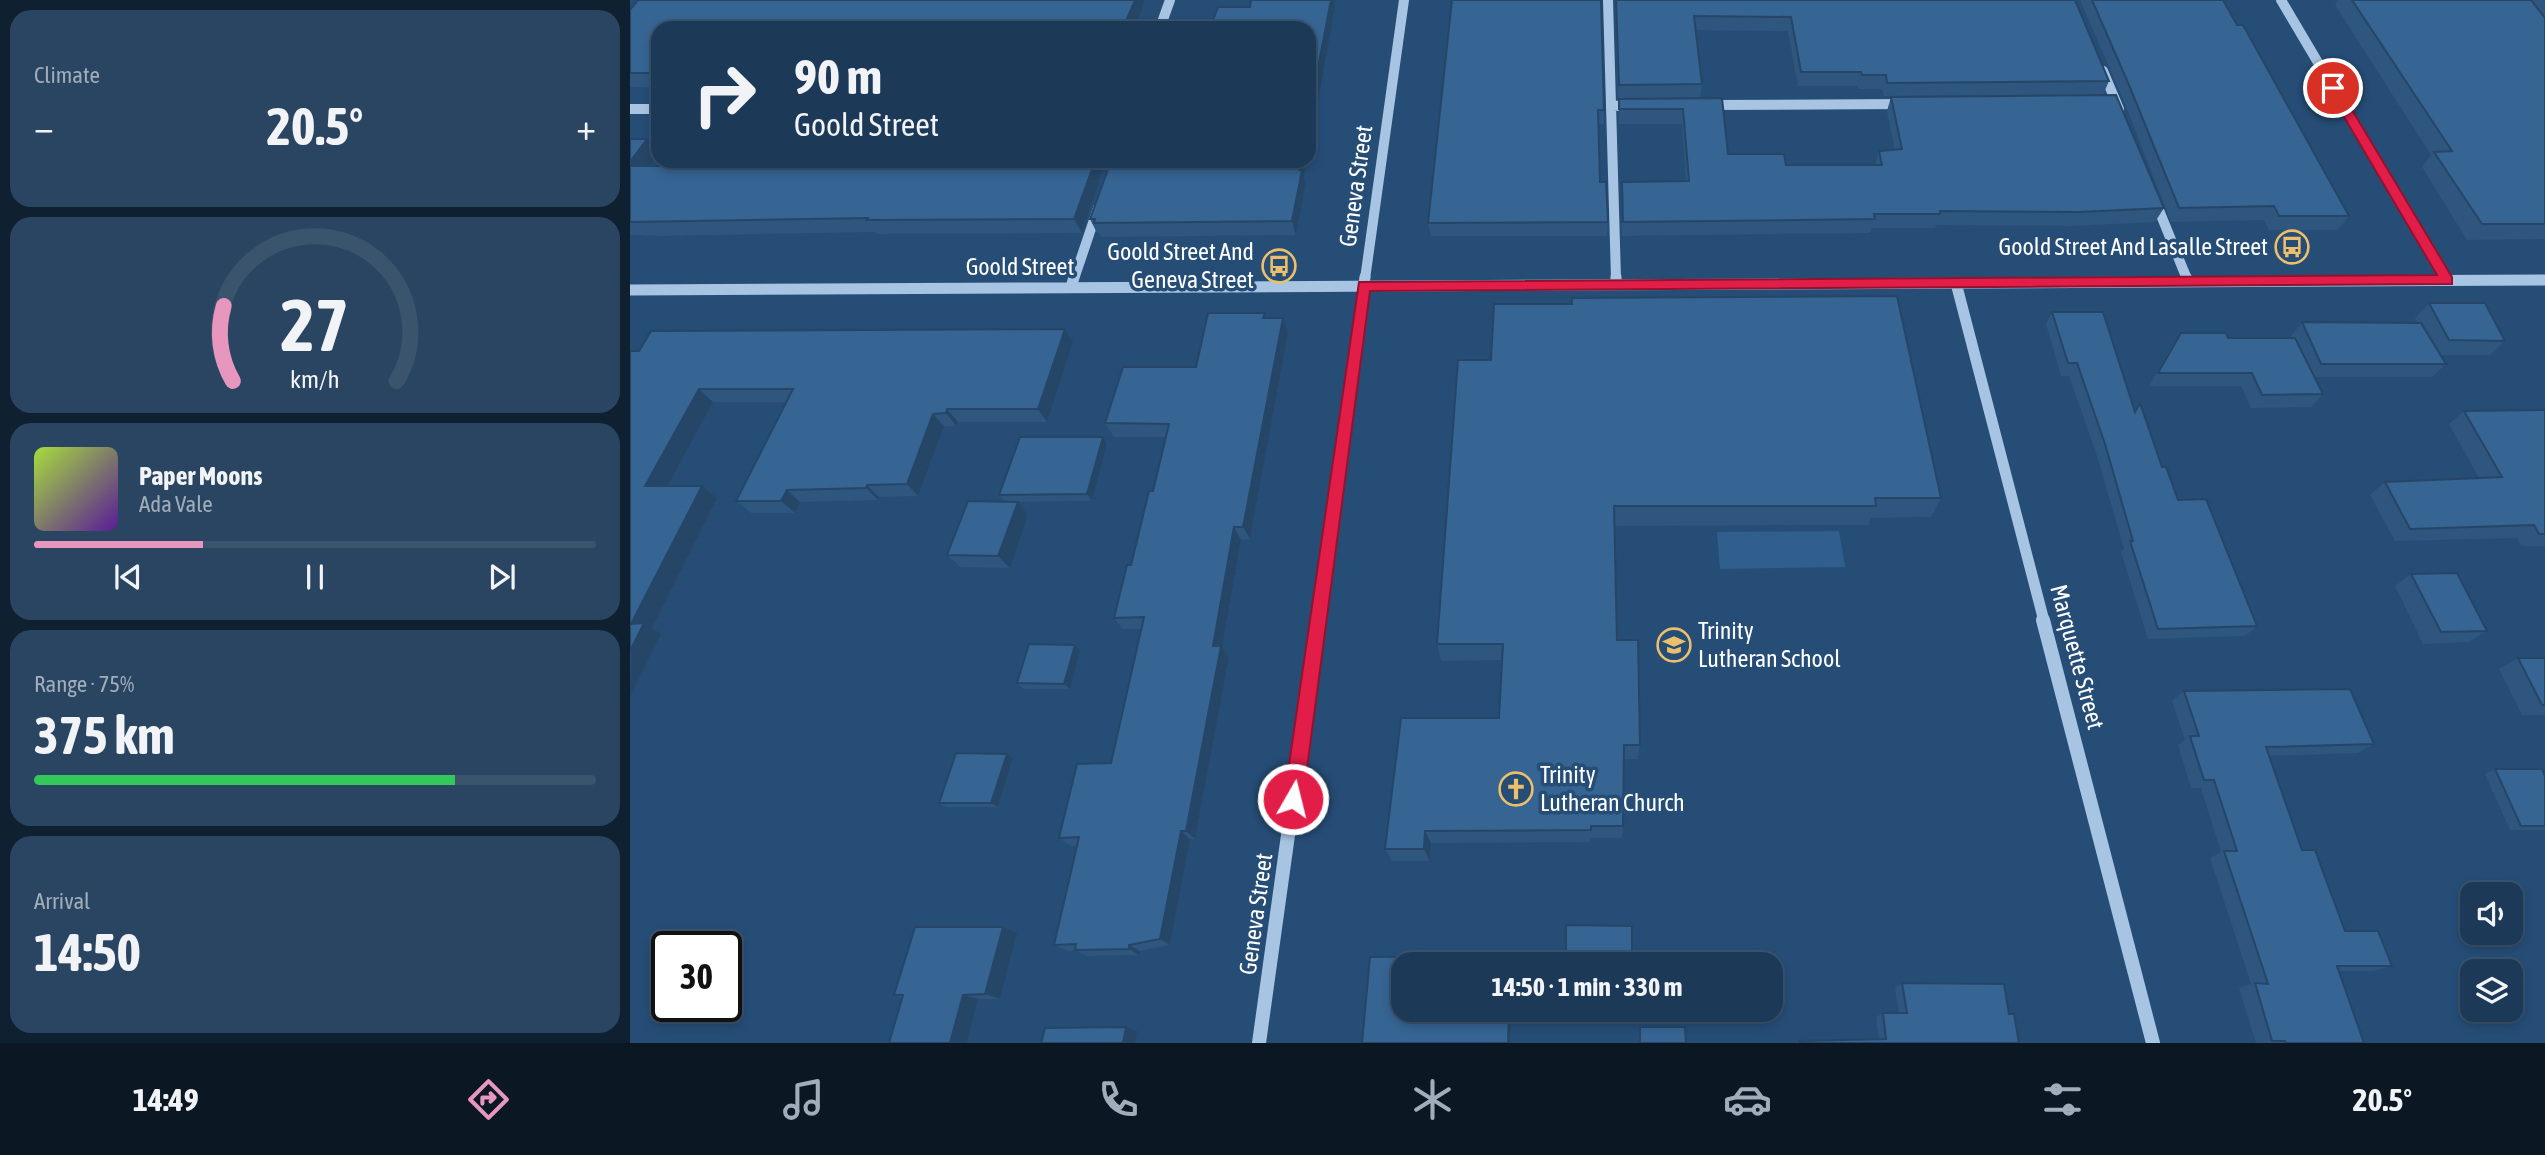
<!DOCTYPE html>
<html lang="en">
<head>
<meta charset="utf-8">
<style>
  :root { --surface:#1c3a58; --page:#294561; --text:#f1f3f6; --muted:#a0adba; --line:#3a546e; --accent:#e797bd }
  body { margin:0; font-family:"Asap Condensed",sans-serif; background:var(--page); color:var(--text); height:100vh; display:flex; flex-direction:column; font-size:26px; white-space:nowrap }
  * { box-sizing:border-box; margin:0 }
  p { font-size:23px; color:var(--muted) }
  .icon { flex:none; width:38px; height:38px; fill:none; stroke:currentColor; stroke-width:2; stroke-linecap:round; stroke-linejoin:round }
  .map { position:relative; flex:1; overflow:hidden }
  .panel { display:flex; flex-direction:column; gap:10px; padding:10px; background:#0f2030; width:630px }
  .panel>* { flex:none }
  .guide { position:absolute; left:21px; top:21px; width:665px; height:147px; border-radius:21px; box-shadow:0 4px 10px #0003,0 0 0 2px var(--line); background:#1c3a58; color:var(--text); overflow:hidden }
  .tools { position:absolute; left:1830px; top:882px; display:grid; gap:14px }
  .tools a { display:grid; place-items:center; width:63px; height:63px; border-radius:14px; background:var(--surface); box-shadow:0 4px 10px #0003,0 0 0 2px var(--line); font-size:35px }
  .speed { position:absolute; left:21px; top:931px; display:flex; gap:14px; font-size:35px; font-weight:700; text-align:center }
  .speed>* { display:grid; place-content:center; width:91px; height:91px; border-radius:50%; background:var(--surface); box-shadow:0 4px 10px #0003,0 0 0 2px var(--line); line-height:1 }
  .speed .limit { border:4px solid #111; border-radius:10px; background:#fff; color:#111 }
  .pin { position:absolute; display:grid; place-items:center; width:60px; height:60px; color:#fff; margin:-30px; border:4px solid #fff; border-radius:50%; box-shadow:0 2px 7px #0007 }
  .me { position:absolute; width:77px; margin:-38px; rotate:8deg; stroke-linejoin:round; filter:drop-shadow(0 0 5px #0008) }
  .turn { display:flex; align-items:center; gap:24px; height:147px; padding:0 28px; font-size:32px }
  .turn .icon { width:91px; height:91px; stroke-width:2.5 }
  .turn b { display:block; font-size:49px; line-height:60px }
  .big { font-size:52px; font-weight:700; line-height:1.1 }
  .panel .tile { flex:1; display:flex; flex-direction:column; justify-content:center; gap:10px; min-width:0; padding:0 24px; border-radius:21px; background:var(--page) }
  .panel .dial { align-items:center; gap:0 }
  .dial svg { height:182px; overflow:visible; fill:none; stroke:var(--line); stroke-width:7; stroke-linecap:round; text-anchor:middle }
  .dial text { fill:var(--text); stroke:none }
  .song { display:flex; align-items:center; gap:21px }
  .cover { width:84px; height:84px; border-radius:10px; background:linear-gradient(135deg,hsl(80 70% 55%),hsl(270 70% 35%)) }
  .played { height:7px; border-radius:4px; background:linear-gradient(90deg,var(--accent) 30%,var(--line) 30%) }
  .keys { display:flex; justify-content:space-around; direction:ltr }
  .heat { display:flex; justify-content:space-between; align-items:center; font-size:38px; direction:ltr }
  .charge { height:10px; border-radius:5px; background:linear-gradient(90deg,#34c759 75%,var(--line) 0) }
  .trip { position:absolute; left:761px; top:952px; width:392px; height:70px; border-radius:21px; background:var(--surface); box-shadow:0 4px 10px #0003,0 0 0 2px var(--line); font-weight:700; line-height:70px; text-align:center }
  .tabs { display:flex; height:112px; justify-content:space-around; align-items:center; background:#0b1723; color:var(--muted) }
  .tabs .icon { width:49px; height:49px }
  .tabs .current { color:var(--accent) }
  .tabs b { font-size:32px; color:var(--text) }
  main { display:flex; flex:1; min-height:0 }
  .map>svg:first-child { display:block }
  .green { fill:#305f8d }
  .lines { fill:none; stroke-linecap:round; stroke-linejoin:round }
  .minor-far2 { stroke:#a7c5e2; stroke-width:10 }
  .minor-far1 { stroke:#a7c5e2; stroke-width:11 }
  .minor { stroke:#a7c5e2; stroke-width:14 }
  .wall { fill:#2e567e }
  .shaded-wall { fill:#264667 }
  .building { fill:#366493; stroke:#264667; stroke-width:2 }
  .route { fill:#e11d48; stroke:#92132f; stroke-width:2 }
  .labels { text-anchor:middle; stroke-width:7; stroke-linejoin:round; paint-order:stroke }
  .street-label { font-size:24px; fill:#fff; stroke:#264d76 }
  .poi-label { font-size:24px; fill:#fff; stroke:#264d76; text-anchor:end }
</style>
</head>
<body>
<main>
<section class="panel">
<div class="tile"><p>Climate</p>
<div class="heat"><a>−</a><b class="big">20.5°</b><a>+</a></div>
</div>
<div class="tile dial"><svg viewBox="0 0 100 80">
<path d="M14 69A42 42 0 1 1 86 69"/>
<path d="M14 69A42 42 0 0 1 10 36" stroke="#e797bd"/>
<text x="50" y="56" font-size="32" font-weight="700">27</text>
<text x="50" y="72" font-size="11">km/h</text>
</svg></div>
<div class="tile">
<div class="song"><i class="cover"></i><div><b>Paper Moons</b><p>Ada Vale</p></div></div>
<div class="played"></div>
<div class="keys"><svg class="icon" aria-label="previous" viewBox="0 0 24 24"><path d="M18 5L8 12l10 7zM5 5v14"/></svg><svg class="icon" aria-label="pause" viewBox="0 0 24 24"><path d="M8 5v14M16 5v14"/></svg><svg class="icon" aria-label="next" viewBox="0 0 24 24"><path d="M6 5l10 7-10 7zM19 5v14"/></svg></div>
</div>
<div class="tile"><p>Range · 75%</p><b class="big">375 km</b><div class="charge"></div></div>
<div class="tile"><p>Arrival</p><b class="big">14:50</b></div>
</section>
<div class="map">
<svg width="1915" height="1043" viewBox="0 0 1915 1043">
  <rect width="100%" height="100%" fill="#264d76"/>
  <path class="green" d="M1209,531L1215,567L1090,569L1087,532Z"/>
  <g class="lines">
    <path class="minor-far2" d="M978,0L986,279
      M1651,0L1816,279
      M530,28L540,0
      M1473,71L1489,109
      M1076,105L1275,104
      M982,106L1006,105
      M0,109H28
      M1524,198L1557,279
      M444,279L468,208
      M735,279L774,0"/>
    <path class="minor-far1" d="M986,277V285
      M1556,277L1558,282
      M1815,277L1817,280
      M1326,283L1414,621
      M441,287L444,277
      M0,290L1915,280
      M688,621L735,277"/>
    <path class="minor" d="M1413,620L1523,1043
      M629,1043L688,620"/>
  </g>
  <path class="wall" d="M515,0L505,28H28V87H0V10Z
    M822,0L974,110V124H968L970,182L978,222L977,236H801L798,223Z
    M985,0H1445L1479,81L1473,95L1254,96L1252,89H1228L1227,86H1168L1158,31L1066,30L1072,84L1070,98L988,99Z
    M1450,0H1593L1719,216L1708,230H1639L1634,220L1541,222L1493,99Z
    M1707,0H1915V239L1837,240L1792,167L1801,155L1705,5L1707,1Z
    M1261,97L1534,208L1525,222L1442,226L1306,225L1305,228H1242L1240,233L992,236V182L1056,181L1052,124H989V99L1092,98L1098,154L1156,165H1245L1249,151L1265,150L1257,111Z
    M0,139H17L28,152V156L20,166H91L94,161H476L452,233L247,234L245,232L29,236L0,235Z
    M480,161H677L674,176L676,184L666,235L471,237L469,233H467L460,219Z
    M1799,303L1875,341L1860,355H1810L1816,364L1802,377H1684L1693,394L1681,407L1621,408L1611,386H1519L1542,346L1551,333L1598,338H1662L1661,336L1672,322L1788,323L1785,318Z
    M1422,312L1505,411L1510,403L1532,467L1548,500L1627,626L1615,636L1518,639L1491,552L1494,549L1467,456L1439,376H1431L1416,324Z
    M636,318L658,333L620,539L611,540L592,648L599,657L565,839H560L540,945L510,951L509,955L457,956L446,951H437L424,945L447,846H441L429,838L481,763L512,629H493L484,618L501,565L523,491L536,437H484L475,423L566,367Z
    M435,329L443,342L417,422H328L326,426H314L288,496L249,497L248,500L170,502L165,513H121L106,501L156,402H83L37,486H72L87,498L22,628L31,634L0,697V351Z
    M828,360L1311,498L1301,517L1241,518L1238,525L984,526L987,640L1010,745L1008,759H994L993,826L992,838H960V842L801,843L800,861H762L755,849L869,718L872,660L811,661L807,644Z
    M1915,410V546H1891L1887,538L1765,541L1740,495L1755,482L1849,478L1819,424L1834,411Z
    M473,437L477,444L462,501L375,502L369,495Z
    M398,515L380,568L330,567L317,555Z
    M1781,574L1857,631L1839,642L1793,644L1765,586Z
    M445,645L450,651L440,689H394L387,683Z
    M1888,658H1915V715H1892L1869,669Z
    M1554,691L1744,744L1728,753L1639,756L1672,850L1715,931L1762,966L1743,971H1709L1734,1043H1626L1609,988L1621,984L1580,858L1591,852L1571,788H1561L1548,745L1555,740L1542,701Z
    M383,758L368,807H316L309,803Z
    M1865,769L1915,776V830H1880L1855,774Z
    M387,933L370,999H348L337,1043H259L272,998L264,995Z
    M1272,983L1379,1014L1389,1043H1166L1169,1041L1249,1039L1246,1017L1253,1013H1269L1265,988Z"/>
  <path class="shaded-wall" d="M505,0H515L505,28H499L496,21Z
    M701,0H704L705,7L679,149V115Z
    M392,21L395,28H389Z
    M17,139L28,152V156L9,181L0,170V162Z
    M465,161H476L452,233L444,219Z
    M670,161H677L674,176L676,184L666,235L662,221Z
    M653,318L658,333L620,539L613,527Z
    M435,329L443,342L417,422L408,409Z
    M69,389L83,402L31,498L15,486Z
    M317,409L328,422L326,426L316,413Z
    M303,414L314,426L288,496L277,484Z
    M473,437L477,444L462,501L457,494Z
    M237,485L249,497L248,500L236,488Z
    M72,486L87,498L22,628L31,634L0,697L1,624Z
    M157,490L170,502L165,513L151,501Z
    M388,502L398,515L380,568L368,556Z
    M604,527L611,540L592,648L599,657L565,839L556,831L583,646Z
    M445,645L450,651L440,689L434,684Z
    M377,754L383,758L368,807L361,803Z
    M551,831L560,839L540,945L530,939Z
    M795,831L801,843L800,861L794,849Z
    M373,927L387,933L370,999L355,994Z
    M499,945L510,951L509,955L499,949Z
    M333,995L348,999L337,1043H320Z
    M879,1010H881L880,1043H878Z
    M496,1027L507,1031L505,1043H493Z"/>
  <path class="building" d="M8,0H505L496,21H392L389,28H28V73H0V10Z
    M621,0H701L679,115V28H580L588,7H620Z
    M822,0H971L974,110H968L970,182H976L978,222L798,223Z
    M986,0H1445L1479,81L1257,83L1256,75H1232L1231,72H1171L1161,17L1064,16L1072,84L989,85Z
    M1462,0H1593L1607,25H1613L1719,216H1649L1644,206L1549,208L1499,85Z
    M1722,0H1901L1915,18V224H1852L1804,152L1822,151Z
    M1486,95L1534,208L1449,212L1310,211V214H1244L1245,219L993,222L992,182L1059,181L1053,109H989V99L1092,98L1098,154H1154L1156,165H1252L1249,151L1272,149L1261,97Z
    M0,139H17L0,162Z
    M94,161H465L444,219L237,220L238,218L0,222V166H91Z
    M481,161H670L669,170H672L662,221L464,223L465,219H460Z
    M1267,296L1311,498H1245L1246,506H984L987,640H1008L1010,745H994L993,826H961V830L795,831L794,849H755L771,718H869L873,644H807L828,360H861L864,304H942V298Z
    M1799,303H1855L1875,341L1819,340Z
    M1422,312H1473L1505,412L1510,403L1532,467H1536L1548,500L1576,499L1627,626L1528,629L1500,541H1503L1475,444L1447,363H1438Z
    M578,313H635L633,318H653L613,527H604L583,646H591L556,831H551L530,939L499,945V949L445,950L446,944L424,945L449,837L429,838L447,764L481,763L514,617L484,618L497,565H501L519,491H523L539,424L475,423L493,367H566Z
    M1672,322L1791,323L1816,364H1691Z
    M435,329L408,409H317L316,413L303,414L277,484L237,485L236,488L157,490L151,501H106L163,389H69L15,486H72L1,624L14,623L0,651V351H9L21,331Z
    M1551,333H1596L1598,338H1665L1693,394L1632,395L1622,373H1528Z
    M1915,410V534H1909L1904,525L1780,529L1755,482L1872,477L1834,411Z
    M390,437H473L457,494L369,495Z
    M338,501L388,502L368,556L317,555Z
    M1827,573L1857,631L1811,632L1781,574Z
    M399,644L445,645L434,684L387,683Z
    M1888,658H1915V705H1912Z
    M1720,689L1744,744L1636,747L1672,850H1685L1715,931H1748L1762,966H1707L1734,1043H1656L1655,1041H1642L1625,983L1638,984L1594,851H1607L1584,780H1574L1560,736H1569L1554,691Z
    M326,753L377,754L361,803H309Z
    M1865,769H1912L1915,776V826H1891Z
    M936,925L1002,926V964H774V1010H879L878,1043H732L740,957L936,956Z
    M285,927H373L355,994L333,995L320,1043H259L273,995H264Z
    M1272,983L1374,984L1379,1014H1384L1389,1043H1170L1169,1041L1256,1039L1253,1013H1277Z
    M496,1027L493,1043H411L415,1028Z
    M1010,1027H1055L1056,1043H1010Z"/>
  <path class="route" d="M1703,85L1709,88L1822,277V284L740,291L673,799L670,805L663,808L657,805L654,799L729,282L1807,275L1697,88Z"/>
  <defs>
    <symbol id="bus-ring" viewBox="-11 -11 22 22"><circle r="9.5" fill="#264d76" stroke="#ebbf6c" stroke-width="1.5"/><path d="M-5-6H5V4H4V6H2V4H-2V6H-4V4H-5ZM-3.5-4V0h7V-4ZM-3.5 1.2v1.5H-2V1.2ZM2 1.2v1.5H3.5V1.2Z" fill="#ebbf6c"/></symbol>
    <symbol id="school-ring" viewBox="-11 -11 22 22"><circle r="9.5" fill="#264d76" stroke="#ebbf6c" stroke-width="1.5"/><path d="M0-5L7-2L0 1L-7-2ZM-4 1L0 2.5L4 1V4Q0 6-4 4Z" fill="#ebbf6c"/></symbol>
    <symbol id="church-ring" viewBox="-11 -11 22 22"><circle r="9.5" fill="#264d76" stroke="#ebbf6c" stroke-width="1.5"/><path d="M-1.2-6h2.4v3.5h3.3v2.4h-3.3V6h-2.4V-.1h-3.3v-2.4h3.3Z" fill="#ebbf6c"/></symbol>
  </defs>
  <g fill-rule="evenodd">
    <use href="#bus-ring" x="1643" y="228" width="38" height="38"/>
    <use href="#bus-ring" x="630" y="247" width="38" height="38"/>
    <use href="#school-ring" x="1025" y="626" width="38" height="38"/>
    <use href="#church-ring" x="867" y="770" width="38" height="38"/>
  </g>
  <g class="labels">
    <g class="street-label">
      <text transform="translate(726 186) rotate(-82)" y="8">Geneva Street</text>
      <text x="390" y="275">Goold Street</text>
      <text transform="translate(1447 657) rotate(75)" y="8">Marquette Street</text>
      <text transform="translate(626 914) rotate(-82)" y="8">Geneva Street</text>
    </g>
    <g class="poi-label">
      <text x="1638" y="255">Goold Street And Lasalle Street</text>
      <text x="624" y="260">Goold Street And<tspan x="624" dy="28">Geneva Street</tspan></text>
      <text x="1068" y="639" text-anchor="start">Trinity<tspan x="1068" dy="28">Lutheran School</tspan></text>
      <text x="910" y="783" text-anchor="start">Trinity<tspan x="910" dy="28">Lutheran Church</tspan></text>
    </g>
  </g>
</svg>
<div class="tools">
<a><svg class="icon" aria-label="sound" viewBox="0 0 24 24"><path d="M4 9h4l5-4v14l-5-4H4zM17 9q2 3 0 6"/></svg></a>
<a><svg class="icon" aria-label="layers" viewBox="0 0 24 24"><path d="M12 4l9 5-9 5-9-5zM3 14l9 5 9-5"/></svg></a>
</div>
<div class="speed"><div class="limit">30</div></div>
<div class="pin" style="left:1703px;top:88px;background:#d93025"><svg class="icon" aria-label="arrive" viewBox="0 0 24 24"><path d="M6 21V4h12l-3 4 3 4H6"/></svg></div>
<svg class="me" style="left:663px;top:799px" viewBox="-20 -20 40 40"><circle r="17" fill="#e11d48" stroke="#fff" stroke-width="3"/><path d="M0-11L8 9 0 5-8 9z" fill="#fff"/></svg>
<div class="trip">14:50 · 1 min · 330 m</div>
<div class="guide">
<div class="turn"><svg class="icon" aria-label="right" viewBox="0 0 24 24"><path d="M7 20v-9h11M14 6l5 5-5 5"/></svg><div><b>90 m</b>Goold Street</div></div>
</div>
</div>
</main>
<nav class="tabs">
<b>14:49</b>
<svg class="icon current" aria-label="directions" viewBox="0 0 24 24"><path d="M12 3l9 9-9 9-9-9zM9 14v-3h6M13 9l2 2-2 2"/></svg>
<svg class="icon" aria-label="music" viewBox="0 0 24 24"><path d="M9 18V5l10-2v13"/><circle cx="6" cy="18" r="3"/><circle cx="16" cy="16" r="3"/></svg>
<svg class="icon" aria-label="phone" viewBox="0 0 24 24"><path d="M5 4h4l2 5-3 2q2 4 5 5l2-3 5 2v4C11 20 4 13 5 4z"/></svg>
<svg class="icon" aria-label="climate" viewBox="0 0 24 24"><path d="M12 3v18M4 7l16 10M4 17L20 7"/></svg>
<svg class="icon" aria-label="car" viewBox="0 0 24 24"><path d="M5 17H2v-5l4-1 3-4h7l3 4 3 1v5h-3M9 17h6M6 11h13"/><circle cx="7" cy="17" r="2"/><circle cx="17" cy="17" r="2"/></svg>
<svg class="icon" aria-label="filters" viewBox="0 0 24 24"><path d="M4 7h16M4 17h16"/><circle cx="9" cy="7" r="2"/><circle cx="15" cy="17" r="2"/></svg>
<b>20.5°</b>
</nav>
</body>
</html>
